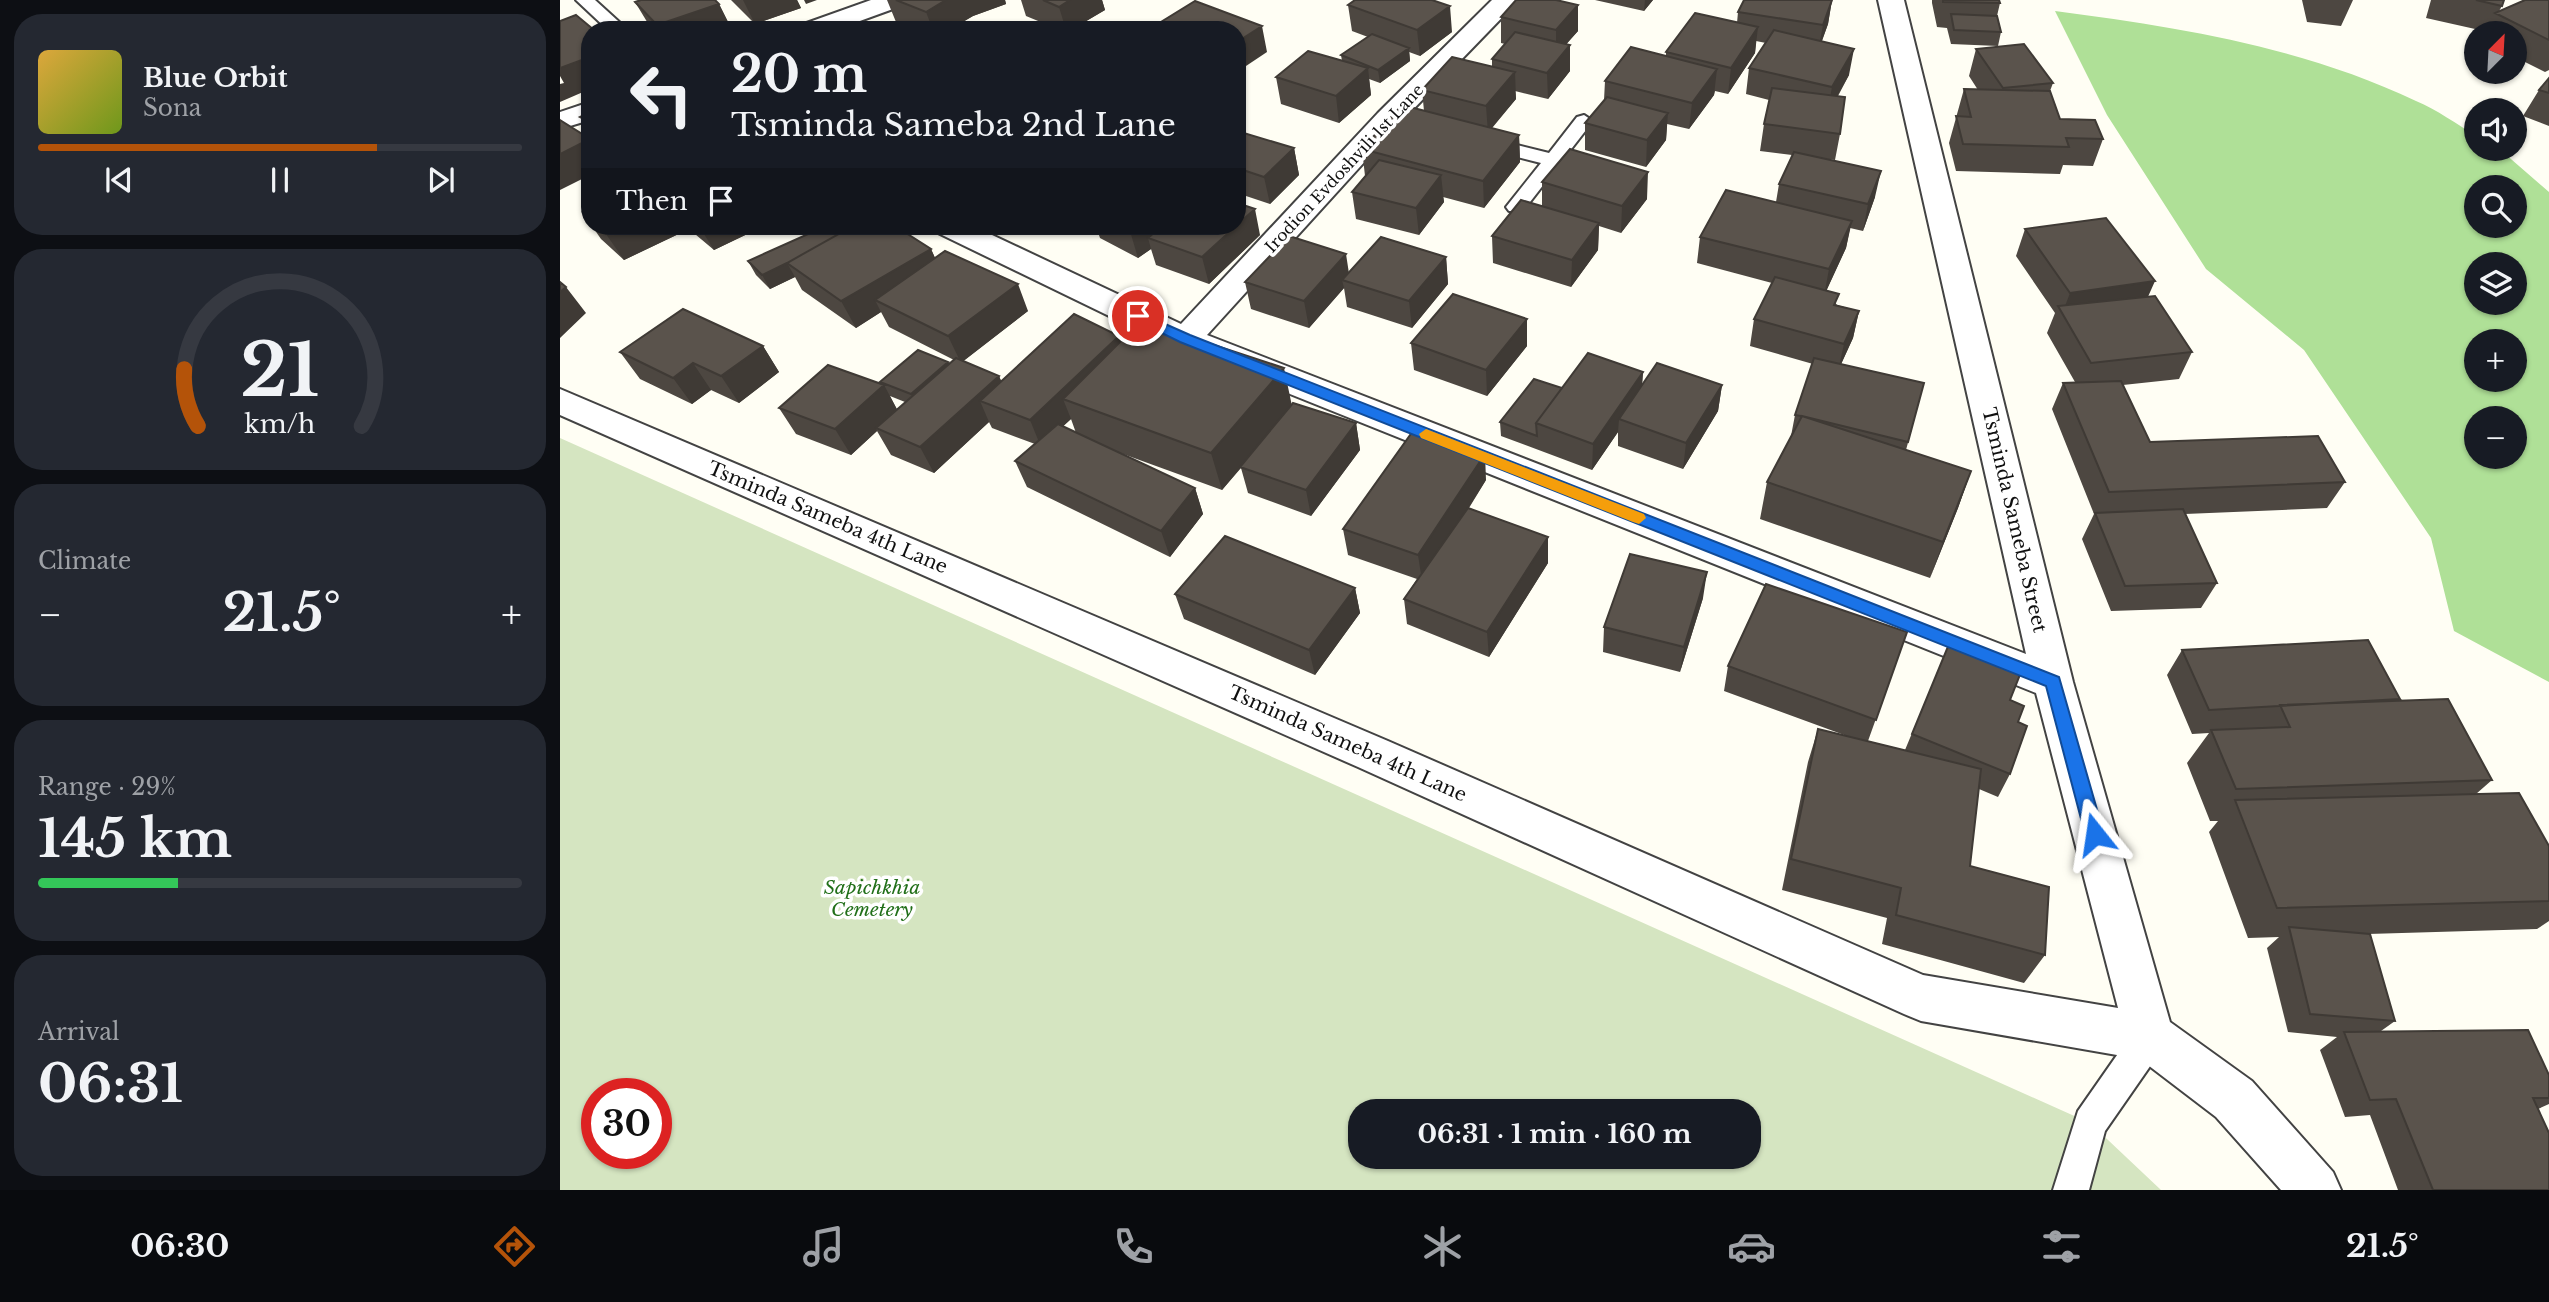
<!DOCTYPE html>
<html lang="en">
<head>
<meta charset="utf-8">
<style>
  :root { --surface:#171b24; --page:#242831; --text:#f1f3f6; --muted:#9ea1a6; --line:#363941; --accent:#b45309 }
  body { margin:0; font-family:"Libre Baskerville",serif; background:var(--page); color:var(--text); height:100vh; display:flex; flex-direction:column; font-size:26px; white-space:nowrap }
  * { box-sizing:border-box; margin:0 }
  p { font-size:23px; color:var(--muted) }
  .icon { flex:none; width:38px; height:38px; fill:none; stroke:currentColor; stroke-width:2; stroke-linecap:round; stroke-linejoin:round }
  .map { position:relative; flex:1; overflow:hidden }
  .details { display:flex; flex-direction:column; gap:14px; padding:14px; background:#0d0f14; width:560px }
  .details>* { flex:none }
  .banner { position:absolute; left:21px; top:21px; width:665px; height:214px; border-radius:28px; box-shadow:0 2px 5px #0004; background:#171b24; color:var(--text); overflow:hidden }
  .needle { width:46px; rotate:24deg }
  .controls { position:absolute; left:1904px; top:21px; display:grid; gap:14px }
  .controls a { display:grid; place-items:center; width:63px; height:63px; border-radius:50%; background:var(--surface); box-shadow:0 2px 5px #0004; font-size:35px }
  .speed { position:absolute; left:21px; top:1078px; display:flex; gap:14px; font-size:35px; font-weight:700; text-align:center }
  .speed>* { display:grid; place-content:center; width:91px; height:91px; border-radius:50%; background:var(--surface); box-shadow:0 2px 5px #0004; line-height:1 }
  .speed .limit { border:10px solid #d22; background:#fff; color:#111 }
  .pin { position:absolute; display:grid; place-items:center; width:60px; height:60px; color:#fff; margin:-30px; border:4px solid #fff; border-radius:50%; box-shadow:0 2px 7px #0007 }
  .me { position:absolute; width:77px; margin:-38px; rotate:345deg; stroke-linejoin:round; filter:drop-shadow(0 0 5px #0008) }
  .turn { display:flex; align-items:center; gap:24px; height:147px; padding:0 35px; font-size:32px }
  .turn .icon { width:91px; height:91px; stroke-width:2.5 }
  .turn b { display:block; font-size:49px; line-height:60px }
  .then { display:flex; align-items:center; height:66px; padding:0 35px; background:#0003; gap:14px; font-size:26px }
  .big { font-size:52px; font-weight:800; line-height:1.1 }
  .details .card { flex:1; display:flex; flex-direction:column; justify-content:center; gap:10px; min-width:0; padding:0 24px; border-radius:28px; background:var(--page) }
  .details .dial { align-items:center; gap:0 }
  .dial svg { height:182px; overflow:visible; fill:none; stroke:var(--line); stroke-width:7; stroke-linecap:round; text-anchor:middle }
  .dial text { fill:var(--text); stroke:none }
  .song { display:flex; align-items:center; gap:21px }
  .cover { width:84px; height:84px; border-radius:10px; background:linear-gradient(135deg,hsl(40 70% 55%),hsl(80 70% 35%)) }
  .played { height:7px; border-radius:4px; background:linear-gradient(90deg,var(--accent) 70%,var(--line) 70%) }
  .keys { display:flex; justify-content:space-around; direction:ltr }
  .heat { display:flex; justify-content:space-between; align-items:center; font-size:38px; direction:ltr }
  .charge { height:10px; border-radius:5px; background:linear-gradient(90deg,#34c759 29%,var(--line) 0) }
  .trip { position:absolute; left:788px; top:1099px; width:413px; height:70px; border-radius:28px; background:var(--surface); box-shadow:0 2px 5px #0004; font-weight:800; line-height:70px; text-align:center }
  .dock { display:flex; height:112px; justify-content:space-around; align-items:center; background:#090b0e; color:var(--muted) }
  .dock .icon { width:49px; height:49px }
  .dock .active { color:var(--accent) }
  .dock b { font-size:32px; color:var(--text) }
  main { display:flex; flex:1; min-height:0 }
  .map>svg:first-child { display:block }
  .forest { fill:#afe097; fill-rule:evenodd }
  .cemetery { fill:#d5e5c1; fill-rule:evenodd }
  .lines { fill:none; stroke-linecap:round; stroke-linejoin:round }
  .lane-casing { stroke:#434343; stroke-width:4 }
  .street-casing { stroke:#434343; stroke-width:4 }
  .lane { fill:#fff; fill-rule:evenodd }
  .street { fill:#fff; fill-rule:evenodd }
  .wall { fill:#4d4741; fill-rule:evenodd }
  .shaded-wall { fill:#3f3a35 }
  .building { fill:#5a534c; stroke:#3f3a35; stroke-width:2 }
  .route { fill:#1a73e8; stroke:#114b97; stroke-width:2 }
  .slow { fill:#f59e0b }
  .labels { text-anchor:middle; stroke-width:7; stroke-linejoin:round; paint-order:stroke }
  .far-street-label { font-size:16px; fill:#101010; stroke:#fff }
  .street-label { font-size:19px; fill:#101010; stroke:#fff }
  .park-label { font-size:19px; font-style:italic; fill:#216f19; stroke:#fff }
</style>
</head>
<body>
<main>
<section class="details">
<div class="card">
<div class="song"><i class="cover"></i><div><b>Blue Orbit</b><p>Sona</p></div></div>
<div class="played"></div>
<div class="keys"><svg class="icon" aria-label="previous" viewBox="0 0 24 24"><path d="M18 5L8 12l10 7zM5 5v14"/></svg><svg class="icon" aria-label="pause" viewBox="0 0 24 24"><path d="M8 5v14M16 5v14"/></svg><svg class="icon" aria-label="next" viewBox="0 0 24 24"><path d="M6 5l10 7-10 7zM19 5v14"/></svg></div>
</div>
<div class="card dial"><svg viewBox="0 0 100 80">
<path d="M14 69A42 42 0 1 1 86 69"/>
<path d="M14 69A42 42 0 0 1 8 44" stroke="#b45309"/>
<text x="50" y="56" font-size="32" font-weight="700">21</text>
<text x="50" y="72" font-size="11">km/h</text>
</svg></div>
<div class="card"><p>Climate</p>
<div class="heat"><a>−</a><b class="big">21.5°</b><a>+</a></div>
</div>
<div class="card"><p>Range · 29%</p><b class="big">145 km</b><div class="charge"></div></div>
<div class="card"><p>Arrival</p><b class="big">06:31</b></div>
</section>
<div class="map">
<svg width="1989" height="1190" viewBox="0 0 1989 1190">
  <rect width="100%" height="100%" fill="#fffef4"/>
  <path class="forest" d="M1495,11C1618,27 1743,47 1856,101C1877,110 1897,124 1916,136V149H1938L1944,153L1989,192V682L1894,631L1871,538L1744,350L1646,269L1547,115ZM1955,187V226H1916V187ZM1916,264H1955V303H1916ZM1916,341H1955V380H1916ZM1916,418H1955V457H1916Z"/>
  <path class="cemetery" d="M0,438L1530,1123L1601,1190H0ZM37,1094H96V1153H37ZM800,1111H1188V1157H800Z"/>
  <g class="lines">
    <defs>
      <path id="lane" d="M16,0H35L68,30H48Z
        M1024,115L1033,121L963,211H949L946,207L981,163L918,147L915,143L918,139L925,137L989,153L1017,117Z
        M1590,1021L1602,1025L1607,1037L1602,1049L1545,1131L1529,1190H1493L1518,1111L1578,1025Z"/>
      <path id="street" d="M311,0H348L344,5L275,30H237L241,25Z
        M932,0H959L838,125L647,335L1466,654L1318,0H1344L1513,682L1610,1022L1692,1081L1773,1172L1781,1190H1721L1656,1117L1580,1059L1361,1021L1344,1014L798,767L0,415V389L828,741L1363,975L1558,1008L1476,693L613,347L378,233L374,226H413L621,324L818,113Z
        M30,102V120L0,129V112Z"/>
    </defs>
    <use href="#lane" class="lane-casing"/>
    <use href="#street" class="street-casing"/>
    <use href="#lane" class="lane"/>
    <use href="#street" class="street"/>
  </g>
  <path class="wall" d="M171,0H237L241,8L195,24Z
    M327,0H445L446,4L413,16L389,30H356L336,22Z
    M461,0H542L545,10L511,30H500L466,16Z
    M1035,0H1093L1084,11Z
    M1272,0L1268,24L1262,41L1289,75L1278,96L1280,134L1275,160L1266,159L1315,197L1303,231L1290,228L1286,248L1266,291L1277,305L1299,311L1293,338L1281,364L1364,383L1346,450L1411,471L1398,508L1370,578L1200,519L1207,482L1231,436L1235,415L1253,364L1190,346L1194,319L1212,283L1137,263L1140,237L1216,202L1219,184L1232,155L1200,151L1204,124L1209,100L1186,94L1189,68L1206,43L1196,41L1195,53L1168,94L1155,91L1154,95L1129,129L1107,124L1106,140L1086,167L1025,150V123L1044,100L1045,81L1106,56V52L1177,23L1178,12Z
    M1372,0H1439L1440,3L1437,16L1441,32L1438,46L1391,44L1387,28L1377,27L1372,3Z
    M1742,0H1793L1781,26L1747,22Z
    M1871,0H1944L1942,6L1939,11L1989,0V70L1985,72L1955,57V33H1923L1924,31L1866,18Z
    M75,2L159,4L172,30H92Z
    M788,5L892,32L860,56L849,52L850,61L820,83L809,79L811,95L779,123L721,104L716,77L782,61L781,55L808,37L792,31Z
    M1018,5V31L1006,44L1010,71L988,99L955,91L956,99L931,128L959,135L960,162L924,208L883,197L884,202L859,235L796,219L792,192L805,176L802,149L864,111L862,90L932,67V59L945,44L941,43V17Z
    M1416,49L1493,83L1490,91L1500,119L1543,139L1533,166L1503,165L1500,174L1396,171L1389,143L1404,89L1418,90L1409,76Z
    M1989,78V126L1963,116L1979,90Z
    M30,112V133L20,117Z
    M677,131L734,148L739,175L710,204L677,193Z
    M982,182L1087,199L1061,233L1039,226L1038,250L1011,287L933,263L932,236L982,206Z
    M32,226H204L154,250L129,229L64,260L41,239Z
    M536,226H677L700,235L649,284L596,265L591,249L578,258L540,238Z
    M1465,229L1588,297L1632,352L1619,379L1563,385L1590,442L1785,482L1767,508L1625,514L1657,583L1641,608L1551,611L1522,539L1534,514L1492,409L1503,383L1515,382L1487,333L1495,313L1456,256Z
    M284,231L371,249L375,258L468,311L403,361L439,376L441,381L559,336L561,341L731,404L796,423L800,450L751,516L688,493L681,468L662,490L552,450L635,488L643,514L610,557L467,487L455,461L475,444L432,428L429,422L374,473L331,455L317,431L291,455L236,434L219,408L322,384L320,382L388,362L389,364L394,360L329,327L321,312L296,328L242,290L235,277L210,289L196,275L188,261ZM330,396L345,402L337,410ZM511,419L516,433L503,426Z
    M886,257L888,284L852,328L787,307L784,288L749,328L691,309L685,282L789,273Z
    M967,319V346L927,396L854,370L851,343Z
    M203,346L219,372L179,403L151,390L132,404L80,379L60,352Z
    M1083,372L1082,385H1162L1158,411L1123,469L1058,446V432L1032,470L941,436L940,422L1002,388Z
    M926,480L909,508L988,537V563L929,657L847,624L844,599L857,579L788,555L783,529Z
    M795,588L800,613L755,675L624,619L615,594Z
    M1143,598L1120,672L1043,652L1044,627Z
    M1347,632L1308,741L1345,750L1389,644L1450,700L1458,722L1450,774L1438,797L1419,789L1410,866L1485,955L1464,983L1322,944L1327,918L1222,890L1248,762L1258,729L1287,736L1164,691L1168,666Z
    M1622,650L1840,699L1838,701L1932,780L1916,794L1989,846V921L1977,929L1808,934L1835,1021L1821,1031L1989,1075V1104L1978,1109L1989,1190H1838L1810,1115L1785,1117L1760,1050L1777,1037L1728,1032L1707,948L1719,937L1688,938L1649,832L1658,821H1650L1627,763L1649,733L1632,734L1607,675Z"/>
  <path class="shaded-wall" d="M183,0H237L241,8L195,24Z
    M244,0H257L246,4Z
    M386,0H445L446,4L413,16L389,30H373L366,12Z
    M510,0H542L545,10L511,30H506L499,7Z
    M1085,0H1093L1084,11Z
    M1272,0L1268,24L1258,51L1263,25Z
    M159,4L172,30H100L97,25Z
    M1018,5V31L996,56V30Z
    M890,6L892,32L860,56L857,30Z
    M702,26L707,52L677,72V42Z
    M1198,27L1195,53L1168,94L1171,68Z
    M1010,45V71L988,99L987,73Z
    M849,48L850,61L820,83L818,70Z
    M1294,49L1289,75L1267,114L1272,87Z
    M30,57V89L0,102V84L4,83L0,76V68Z
    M808,68L811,95L779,123L776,96Z
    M1157,69L1154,95L1129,129L1132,103Z
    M955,72L956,99L928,133L926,106Z
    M1108,113L1106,140L1086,167L1087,140Z
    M959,135L960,162L924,208L923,181Z
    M30,139V175L0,190V154Z
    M734,148L739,175L710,204L704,177Z
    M1321,171L1315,197L1303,231L1308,204Z
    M1088,172L1087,199L1061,233L1062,206Z
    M881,175L884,202L859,235L856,208Z
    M695,209L700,235L649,284L642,257Z
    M1292,221L1286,248L1264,296L1269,269Z
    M1039,223L1038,250L1011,287L1012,260Z
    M63,226H127L129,229L64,260L46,234Z
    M139,226H204L154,250Z
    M578,226H624L588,238L591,249L578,258L570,231Z
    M371,249L383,276L315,300L321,312L296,328L281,301Z
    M786,254L790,280H782L784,288L749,328L744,301Z
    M886,257L888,284L852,328L849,301Z
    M227,263L235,277L210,289L202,275Z
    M1595,281L1583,308L1502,314L1510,293Z
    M458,284L468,311L401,363L388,336Z
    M6,287L26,313L0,338V292Z
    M1299,311L1293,338L1278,371L1284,344Z
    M967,319V346L927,396L926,370Z
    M559,336L568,363L503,399L511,419L481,447L470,420Z
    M203,346L219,372L179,403L161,376Z
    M388,362L395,376L358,408L351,394Z
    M133,363L151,390L132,404L113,378Z
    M724,368L732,406L662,490L651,453Z
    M1083,372L1081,399L1059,419L1058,432L1032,470L1033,444Z
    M439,376L450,402L420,401L429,422L374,473L360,447Z
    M324,385L338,411L316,428L317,431L291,455L275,429Z
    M1162,385L1158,411L1123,469L1126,443Z
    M796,423L800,450L751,516L746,490Z
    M925,454L926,480L862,581L858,555Z
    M1411,471L1398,508L1370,578L1383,542Z
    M635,488L643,514L610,557L601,531Z
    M988,537V563L929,657L927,632Z
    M1147,572L1143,598L1120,672L1124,647Z
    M795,588L800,613L755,675L749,650Z"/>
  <path class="building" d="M81,0H155L159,4L97,25L75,2Z
    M336,0H386L366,12Z
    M483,0H510L499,7Z
    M795,0H872L890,6L857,30L788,5Z
    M956,0H996L1018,5L996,30L941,17Z
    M1184,0H1272L1263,25L1178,12Z
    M1383,0H1439L1440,3L1383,2Z
    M1916,0H1944L1942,6Z
    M1965,0H1989V40L1935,13Z
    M635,1L702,26L677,42V30H588Z
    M1135,13L1198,27L1171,68L1106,52Z
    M1391,14L1437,16L1441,32L1394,30Z
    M16,15L34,30H30V57L0,68V21Z
    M1214,30L1294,49L1272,87L1189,68Z
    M955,32L1010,45L987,73L932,59Z
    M812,34L849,48L818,70L781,55Z
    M1464,44L1493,83L1443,88L1416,49Z
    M1071,47L1157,69L1132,103L1045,81Z
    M748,51L808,68L776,96L716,77Z
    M892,57L955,72L926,106L862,90Z
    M1989,78V93L1979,90Z
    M1212,88L1285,97L1280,134L1204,124Z
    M1404,89L1490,91L1500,119L1535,120L1543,139L1506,138L1509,147L1403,144L1396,116L1411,117Z
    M1047,97L1108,113L1087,140L1025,123Z
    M842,105L959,135L923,181L802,149Z
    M30,112V122L20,117Z
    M0,120L30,139L0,154Z
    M677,131L734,148L704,177L677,168Z
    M1010,149L1088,172L1062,206L982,182Z
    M1234,152L1321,171L1308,204L1219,184Z
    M819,160L881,175L856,208L792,192Z
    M1166,190L1292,221L1269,269L1140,237Z
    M961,200L1039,223L1012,260L932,236Z
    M677,203L695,209L677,225Z
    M30,209V219L23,212Z
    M1546,218L1595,281L1510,293L1465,229Z
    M38,226H63L46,234Z
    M266,226H279L284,231L227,263L202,275L188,261Z
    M293,226H335L371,249L281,301L227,263Z
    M560,226H578L570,231Z
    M602,226H676L642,257L588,238Z
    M729,236L786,254L744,301L685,282Z
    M821,237L886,257L849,301L782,280Z
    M385,251L458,284L388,336L315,300Z
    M1215,277L1279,294L1274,305L1299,311L1284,344L1194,319Z
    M0,282L6,287L0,292Z
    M893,294L967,319L926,370L851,343Z
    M1595,296L1632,352L1531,363L1498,306Z
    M123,309L203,346L161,376L133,363L113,378L60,352Z
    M514,314L559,336L470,420L420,401Z
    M581,321L724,368L651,453L503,399Z
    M358,350L388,362L351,394L320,382Z
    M1028,353L1083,372L1033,444L976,423Z
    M396,358L439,376L360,447L316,428Z
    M1254,358L1364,383L1348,442L1254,419L1242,416H1241L1235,415Z
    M1097,363L1162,385L1126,443L1059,419Z
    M268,365L324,385L275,429L219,408Z
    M974,379L1002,388L976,423L977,436L940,422Z
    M1561,381L1590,442L1758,436L1785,482L1549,492L1503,383Z
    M733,403L796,423L746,490L680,467Z
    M1242,416L1411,471L1383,542L1207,482Z
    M498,424L635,488L601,531L455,461Z
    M853,431L925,454L858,555L783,529Z
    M908,508L988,537L927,632L844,599Z
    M1623,509L1657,583L1565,586L1535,513Z
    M665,536L795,588L749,650L615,594Z
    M1070,554L1147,572L1124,647L1044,627Z
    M1206,584L1347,632L1316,720L1168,666Z
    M1808,640L1840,699L1649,710L1622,650Z
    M1389,644L1461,672L1450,700L1464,706L1458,722L1467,726L1450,774L1352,734Z
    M1888,699L1932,780L1676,789L1651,730L1730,727L1720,705Z
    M1258,729L1421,769L1410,866L1489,887L1485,955L1336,915L1341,888L1231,859Z
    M1959,793L1989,846V901L1717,908L1675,800Z
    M1729,927L1810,934L1835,1021L1750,1014Z
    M1968,1030L1989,1075V1098H1973L1989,1133V1190H1873L1836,1099L1810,1100L1784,1032Z"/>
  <path class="route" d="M578,312L630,335L1499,677L1544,834L1541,840L1535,842L1528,840L1525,834L1486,686L620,342L573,319V313Z"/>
  <path class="slow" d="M866,429L1084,514L1086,518L1079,524L1073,522L861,438L859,434Z"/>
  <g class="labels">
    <g class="far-street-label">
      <text transform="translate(784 168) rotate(-47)" y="6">Irodion Evdoshvili 1st Lane</text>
    </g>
    <g class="street-label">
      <text transform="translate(268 517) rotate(23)" y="7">Tsminda Sameba 4th Lane</text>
      <text transform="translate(1455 520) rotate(77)" y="7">Tsminda Sameba Street</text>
      <text transform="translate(788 743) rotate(24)" y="7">Tsminda Sameba 4th Lane</text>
    </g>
    <g class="park-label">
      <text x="312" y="894">Sapichkhia<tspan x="312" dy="22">Cemetery</tspan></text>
    </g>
  </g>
</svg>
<div class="controls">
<a><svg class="needle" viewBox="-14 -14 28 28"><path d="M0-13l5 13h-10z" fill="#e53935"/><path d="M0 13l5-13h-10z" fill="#9ea1a6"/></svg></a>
<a><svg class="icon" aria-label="sound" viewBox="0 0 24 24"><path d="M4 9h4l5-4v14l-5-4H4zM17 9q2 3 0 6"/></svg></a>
<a><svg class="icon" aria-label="search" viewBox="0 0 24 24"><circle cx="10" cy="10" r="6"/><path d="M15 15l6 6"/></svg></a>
<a><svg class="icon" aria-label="layers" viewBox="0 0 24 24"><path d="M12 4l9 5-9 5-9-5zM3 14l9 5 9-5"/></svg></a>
<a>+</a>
<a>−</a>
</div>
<div class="speed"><div class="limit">30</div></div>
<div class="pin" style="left:578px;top:316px;background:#d93025"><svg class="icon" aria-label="arrive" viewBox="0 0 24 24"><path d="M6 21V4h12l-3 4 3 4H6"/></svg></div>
<svg class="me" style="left:1535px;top:834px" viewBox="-20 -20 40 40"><path d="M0-17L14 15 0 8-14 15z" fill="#1a73e8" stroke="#fff" stroke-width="4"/></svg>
<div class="trip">06:31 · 1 min · 160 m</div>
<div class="banner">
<div class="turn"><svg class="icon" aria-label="left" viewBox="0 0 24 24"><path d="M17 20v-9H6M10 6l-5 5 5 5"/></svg><div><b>20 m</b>Tsminda Sameba 2nd Lane</div></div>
<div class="then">Then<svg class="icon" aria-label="arrive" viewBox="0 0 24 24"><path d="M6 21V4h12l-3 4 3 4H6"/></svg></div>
</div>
</div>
</main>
<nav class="dock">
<b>06:30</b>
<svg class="icon active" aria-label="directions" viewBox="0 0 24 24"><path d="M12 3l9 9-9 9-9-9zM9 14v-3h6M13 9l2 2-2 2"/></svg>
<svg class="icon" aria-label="music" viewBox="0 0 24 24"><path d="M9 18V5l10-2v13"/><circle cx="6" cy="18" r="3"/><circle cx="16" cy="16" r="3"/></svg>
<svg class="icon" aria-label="phone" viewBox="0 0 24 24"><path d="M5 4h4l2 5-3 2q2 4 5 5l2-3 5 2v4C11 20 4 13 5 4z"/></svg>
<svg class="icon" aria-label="climate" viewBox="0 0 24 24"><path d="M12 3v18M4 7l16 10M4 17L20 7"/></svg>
<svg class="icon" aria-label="car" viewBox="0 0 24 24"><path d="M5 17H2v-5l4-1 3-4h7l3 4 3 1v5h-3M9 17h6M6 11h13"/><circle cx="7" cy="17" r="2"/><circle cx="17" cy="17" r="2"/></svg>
<svg class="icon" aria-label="filters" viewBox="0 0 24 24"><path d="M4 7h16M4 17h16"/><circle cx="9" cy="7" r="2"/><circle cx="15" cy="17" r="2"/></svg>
<b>21.5°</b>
</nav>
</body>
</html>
